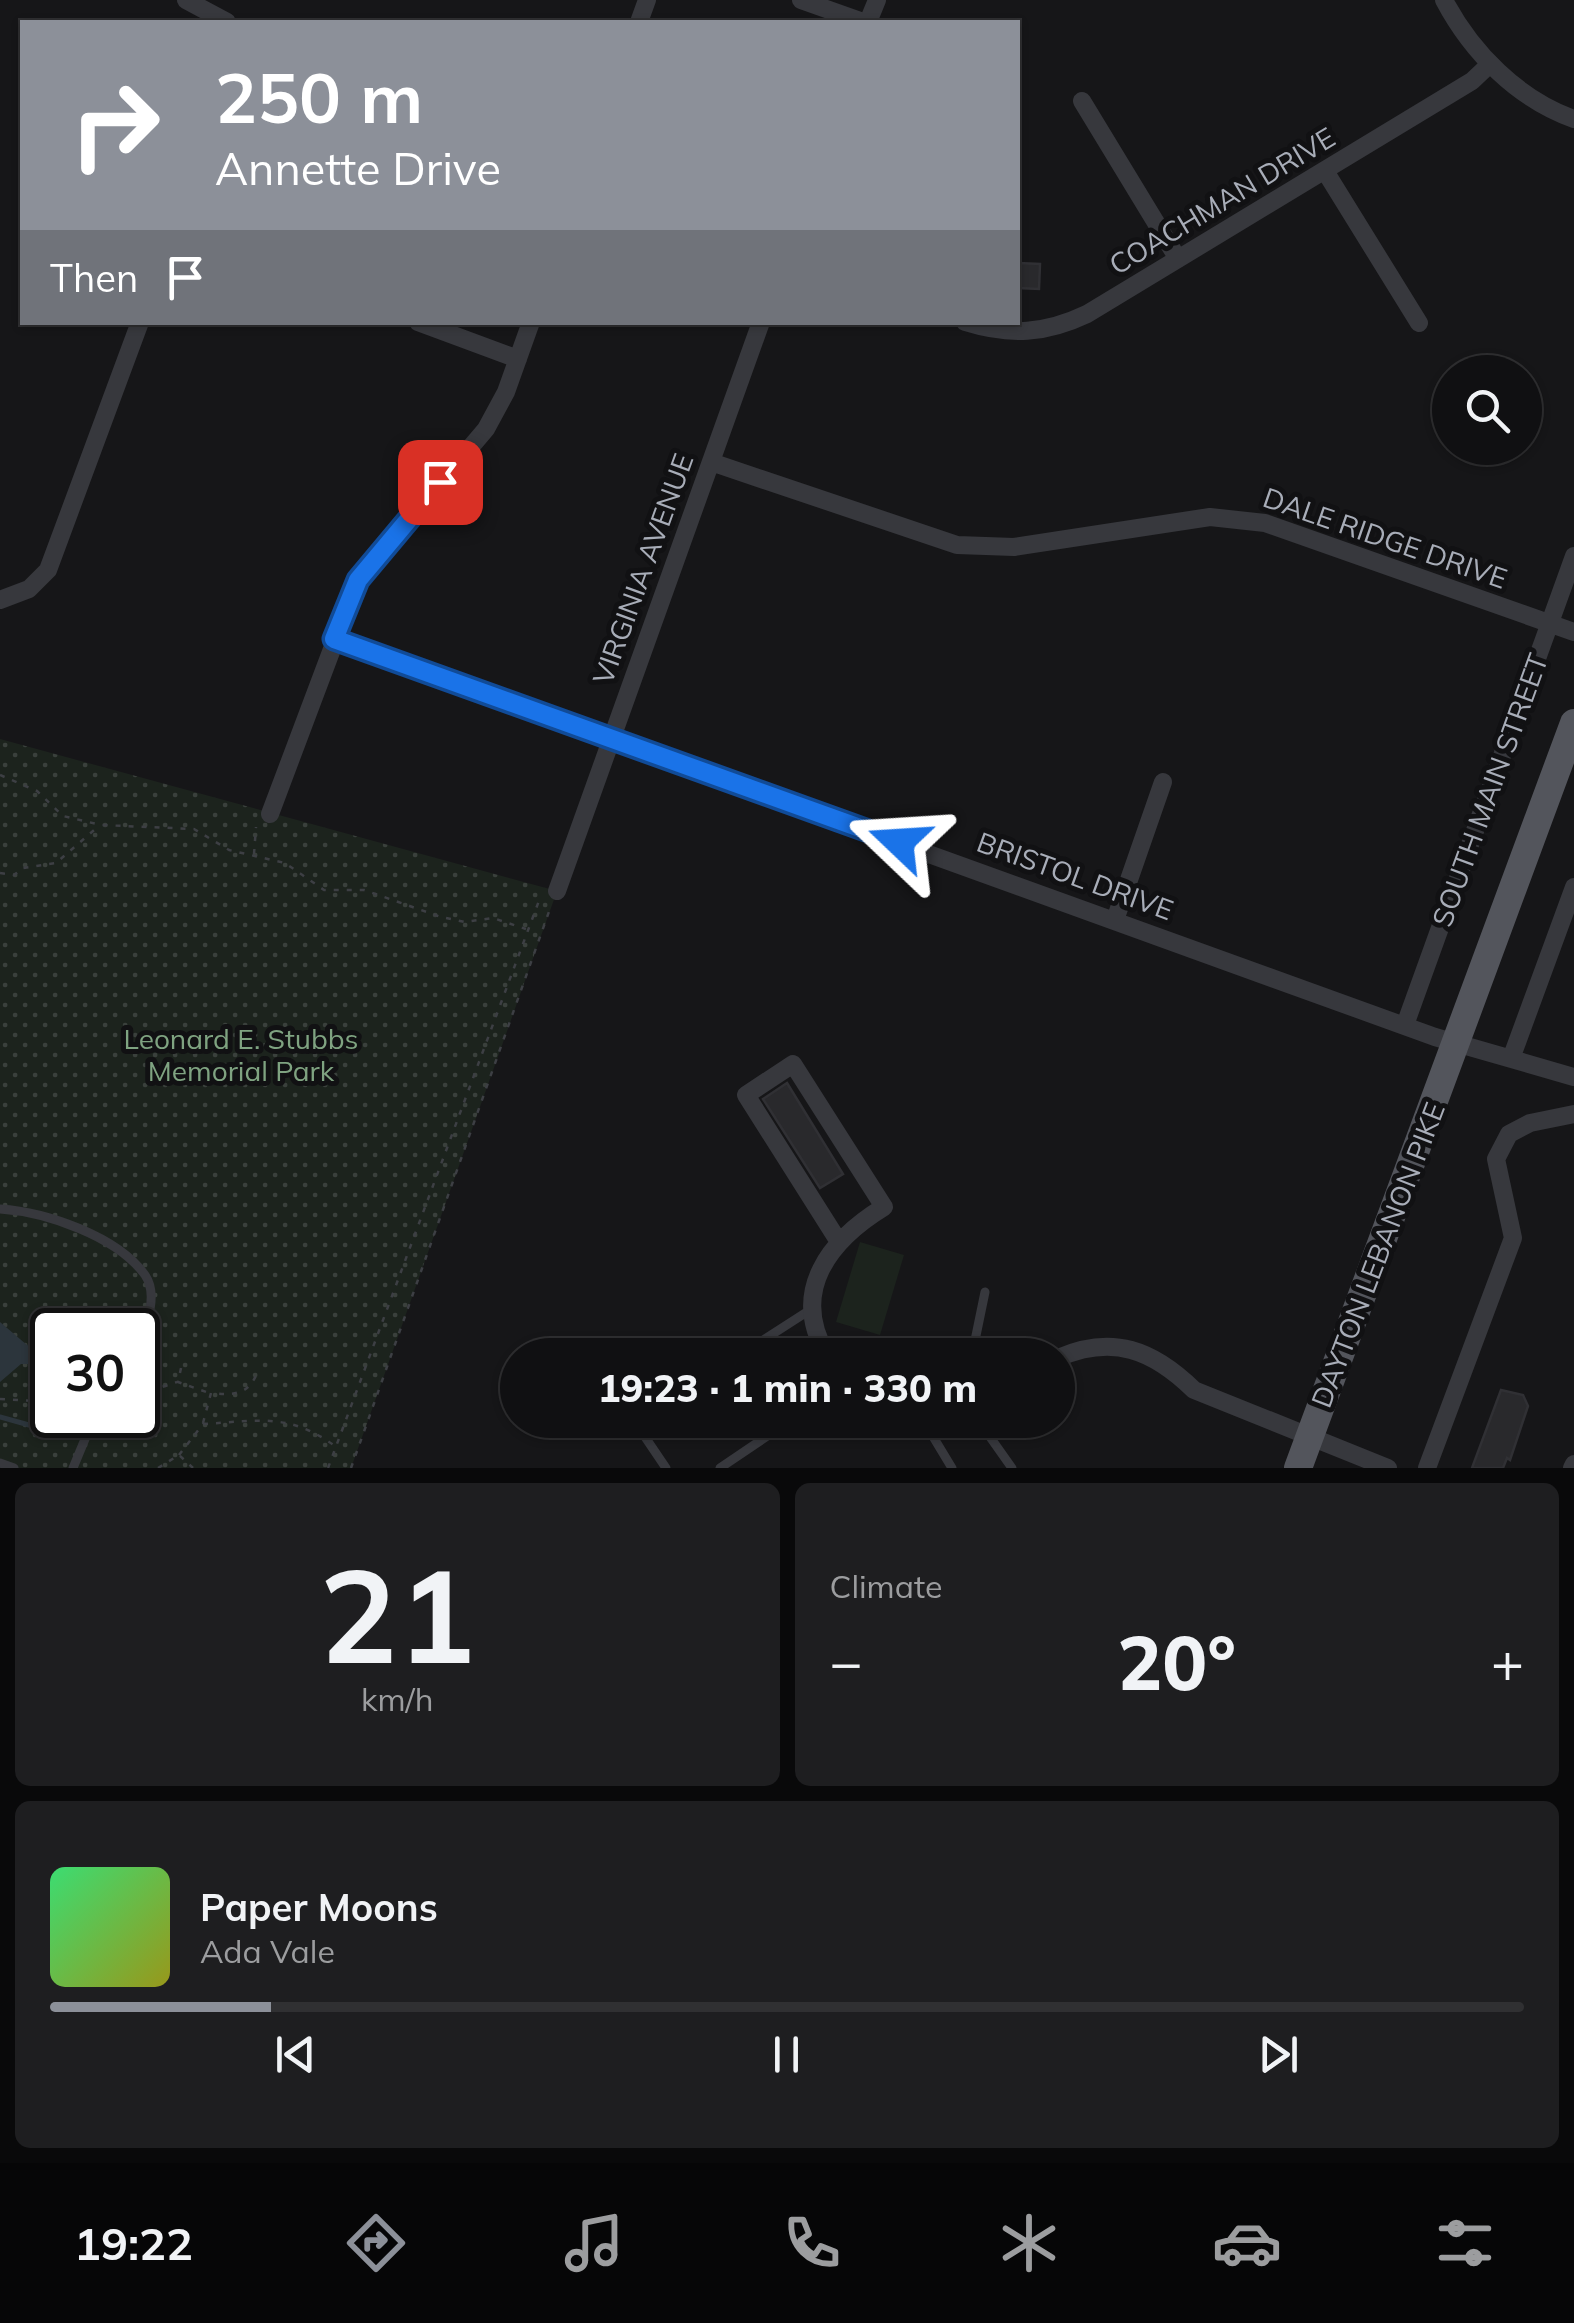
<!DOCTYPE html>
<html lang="en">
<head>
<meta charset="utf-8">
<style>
  :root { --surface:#101012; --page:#1e1e20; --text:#f1f3f6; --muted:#9c9d9f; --line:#303032; --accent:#8c9099 }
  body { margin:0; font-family:Mulish,sans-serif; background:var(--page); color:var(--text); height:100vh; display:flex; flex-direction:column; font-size:38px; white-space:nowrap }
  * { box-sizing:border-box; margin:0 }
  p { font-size:32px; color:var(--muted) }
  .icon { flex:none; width:55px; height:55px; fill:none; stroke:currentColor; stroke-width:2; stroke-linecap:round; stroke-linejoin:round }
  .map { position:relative; height:1468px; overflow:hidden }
  .side { display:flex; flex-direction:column; gap:15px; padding:15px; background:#09090a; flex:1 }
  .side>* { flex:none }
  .top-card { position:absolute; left:20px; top:20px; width:1000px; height:305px; border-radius:0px; box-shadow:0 2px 8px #0004,0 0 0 2px var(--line); background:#8c9099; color:#fff; overflow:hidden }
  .buttons { position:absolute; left:1432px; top:355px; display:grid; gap:20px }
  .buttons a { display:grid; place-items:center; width:110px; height:110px; border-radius:50%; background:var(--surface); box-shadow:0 2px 8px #0004,0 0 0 2px var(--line); font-size:50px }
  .speed { position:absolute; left:30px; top:1308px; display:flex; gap:20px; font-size:50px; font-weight:700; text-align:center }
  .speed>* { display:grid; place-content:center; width:130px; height:130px; border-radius:50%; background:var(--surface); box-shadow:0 2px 8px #0004,0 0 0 2px var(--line); line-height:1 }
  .speed .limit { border:5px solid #111; border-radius:15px; background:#fff; color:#111 }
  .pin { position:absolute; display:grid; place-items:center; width:85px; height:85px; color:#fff; margin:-42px; border-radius:20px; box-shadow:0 5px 15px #0006 }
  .me { position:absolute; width:110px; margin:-55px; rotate:290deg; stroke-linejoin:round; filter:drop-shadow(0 0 8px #0008) }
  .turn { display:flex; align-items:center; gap:35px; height:210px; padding:0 30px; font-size:45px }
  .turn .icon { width:130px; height:130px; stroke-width:2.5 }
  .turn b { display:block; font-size:70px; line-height:85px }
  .then { display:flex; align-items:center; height:95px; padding:0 30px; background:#0003; gap:20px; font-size:38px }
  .big { font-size:75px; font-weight:800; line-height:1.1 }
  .side .card { flex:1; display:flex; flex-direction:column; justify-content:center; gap:15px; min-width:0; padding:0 35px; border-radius:15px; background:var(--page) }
  .side .dial { align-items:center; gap:0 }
  .dial b { font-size:130px; line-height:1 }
  .song { display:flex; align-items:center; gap:30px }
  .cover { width:120px; height:120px; border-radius:15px; background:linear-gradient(135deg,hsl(140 70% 55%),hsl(60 70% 35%)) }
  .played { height:10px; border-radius:5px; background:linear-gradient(90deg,var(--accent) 15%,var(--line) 15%) }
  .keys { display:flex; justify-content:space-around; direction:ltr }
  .heat { display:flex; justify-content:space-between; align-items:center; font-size:55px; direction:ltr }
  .side .tiles { flex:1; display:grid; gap:15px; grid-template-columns:1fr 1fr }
  .card:last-child { grid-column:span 2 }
  .trip { position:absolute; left:500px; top:1338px; width:575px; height:100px; border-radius:50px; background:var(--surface); box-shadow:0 2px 8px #0004,0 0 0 2px var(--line); font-weight:800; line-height:100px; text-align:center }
  .tab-bar { display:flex; height:160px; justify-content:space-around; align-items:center; background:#060607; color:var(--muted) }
  .tab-bar .icon { width:70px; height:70px }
  .tab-bar .active { color:var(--accent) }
  .tab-bar b { font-size:45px; color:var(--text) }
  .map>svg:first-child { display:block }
  .green { fill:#1c231d }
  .park { fill:url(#park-dots); fill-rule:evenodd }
  .water { fill:#2c353c }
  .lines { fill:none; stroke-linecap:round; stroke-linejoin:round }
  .stream { stroke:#2c353c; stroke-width:5 }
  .building { fill:#29292c; stroke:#303034; stroke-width:2.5 }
  .path { stroke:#3d3f44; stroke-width:2.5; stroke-dasharray:5 8; stroke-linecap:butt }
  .lane { stroke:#37383d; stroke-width:9 }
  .street { stroke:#37383d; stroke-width:18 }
  .primary { stroke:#53555c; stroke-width:28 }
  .route-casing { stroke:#114b97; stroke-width:25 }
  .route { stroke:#1a73e8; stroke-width:18 }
  .labels { text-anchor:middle; stroke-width:10; stroke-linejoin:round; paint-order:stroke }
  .street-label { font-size:28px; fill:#a8adb8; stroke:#111113 }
  .park-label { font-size:28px; fill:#7fa381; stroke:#111113 }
</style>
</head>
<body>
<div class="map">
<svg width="1574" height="1468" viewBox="0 0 1574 1468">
  <defs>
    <pattern id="park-dots" width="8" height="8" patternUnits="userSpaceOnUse" patternTransform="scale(2.5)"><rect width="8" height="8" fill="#1c231d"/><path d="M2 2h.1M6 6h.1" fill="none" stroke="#3a403c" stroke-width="1.8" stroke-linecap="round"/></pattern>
  </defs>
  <rect width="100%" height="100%" fill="#161618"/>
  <path class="green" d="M860,1242L904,1255L880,1335L836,1322Z"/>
  <path class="park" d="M0,739L557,891L351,1468H0ZM52,1330H138V1415H52Z"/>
  <path class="water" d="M0,1322L27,1345L52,1351V1375L41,1364H21L0,1382Z"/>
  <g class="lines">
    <path class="stream" d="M0,1417L29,1425L58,1415L104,1421"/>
  </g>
  <path class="building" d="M1018,263L1040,264L1039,289L1018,288Z
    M787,1083L843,1174L820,1188L763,1099Z
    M1501,1390L1523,1395L1528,1406L1510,1460L1507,1458L1503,1468H1472Z"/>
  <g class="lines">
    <path class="path" d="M0,775L37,791L63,816L101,825L194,829L229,850L285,863L324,890H364L441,917L465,922L493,918L526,929
      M254,854L256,827
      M0,873L14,875L23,868L56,863L100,825
      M181,1368L178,1382L209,1393
      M138,1395L177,1382
      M0,1399L34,1401L72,1440
      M203,1423L211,1393C232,1395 248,1396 257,1373
      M105,1426L120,1415
      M179,1455L203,1424C258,1421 288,1412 335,1446
      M158,1468L179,1455L193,1468
      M328,1468L540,898
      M351,1468L551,906"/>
    <path class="lane" d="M0,1209C46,1212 117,1236 145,1275C158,1294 148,1323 138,1341
      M740,1355L813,1308
      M972,1355L985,1292
      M647,1420L643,1434L666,1468
      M923,1420L952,1468
      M978,1420L1012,1468
      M0,1463L14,1468
      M73,1468L95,1415
      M720,1468L791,1420"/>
    <path class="street" d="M186,0L227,22
      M801,0L863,22
      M1444,0C1472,53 1518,99 1574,119
      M639,22L647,0
      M868,22L877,0
      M1082,101L1178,259
      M1325,171L1419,323
      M418,322L518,359
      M965,322C1010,336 1045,334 1087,314L1472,81L1490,64
      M711,462L957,545L1014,547L1210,517L1265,523L1574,632
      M0,600L29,589L48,570L140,322
      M334,639L1435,1037L1574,1077
      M270,814L358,580L486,429L506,392L531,322
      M557,891L761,322
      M1115,920L1163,782
      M1405,1025L1574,556
      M1512,1056L1574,887
      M827,1355C789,1291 830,1240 884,1207L793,1064L746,1095L839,1242
      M1058,1358C1113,1334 1153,1350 1194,1390L1388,1468
      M933,1420H949
      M1427,1468L1513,1238L1496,1159L1509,1134L1530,1123L1574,1114
      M1572,1468L1574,1464"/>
    <path class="primary" d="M1298,1468L1574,723"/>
  </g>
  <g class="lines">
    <defs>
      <path id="route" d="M440,482L358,580L334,639L899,842"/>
    </defs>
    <use href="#route" class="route-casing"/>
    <use href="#route" class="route"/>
  </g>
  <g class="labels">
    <g class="street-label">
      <text transform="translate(1222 201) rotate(-31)" y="10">COACHMAN DRIVE</text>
      <text transform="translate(1385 538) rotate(19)" y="10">DALE RIDGE DRIVE</text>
      <text transform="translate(643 569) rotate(-70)" y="10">VIRGINIA AVENUE</text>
      <text transform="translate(1490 790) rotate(-70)" y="10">SOUTH MAIN STREET</text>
      <text transform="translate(1075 876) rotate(20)" y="10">BRISTOL DRIVE</text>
      <text transform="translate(1378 1255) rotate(-69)" y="10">DAYTON LEBANON PIKE</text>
    </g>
    <g class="park-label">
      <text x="241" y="1049">Leonard E. Stubbs<tspan x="241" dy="32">Memorial Park</tspan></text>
    </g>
  </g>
</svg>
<div class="buttons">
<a><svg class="icon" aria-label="search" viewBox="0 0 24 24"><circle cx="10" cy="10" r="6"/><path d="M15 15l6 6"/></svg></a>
</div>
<div class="speed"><div class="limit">30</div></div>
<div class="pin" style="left:440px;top:482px;background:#d93025"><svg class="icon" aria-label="arrive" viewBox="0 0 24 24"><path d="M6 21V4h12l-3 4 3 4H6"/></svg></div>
<svg class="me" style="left:899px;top:842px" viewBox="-20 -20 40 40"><path d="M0-17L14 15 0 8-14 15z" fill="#1a73e8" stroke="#fff" stroke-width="4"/></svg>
<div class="trip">19:23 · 1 min · 330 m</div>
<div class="top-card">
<div class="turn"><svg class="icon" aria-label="right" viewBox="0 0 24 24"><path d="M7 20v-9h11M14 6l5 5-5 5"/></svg><div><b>250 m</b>Annette Drive</div></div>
<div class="then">Then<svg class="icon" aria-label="arrive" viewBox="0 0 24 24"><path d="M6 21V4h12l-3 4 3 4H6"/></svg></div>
</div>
</div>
<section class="side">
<div class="tiles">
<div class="card dial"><b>21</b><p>km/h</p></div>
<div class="card"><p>Climate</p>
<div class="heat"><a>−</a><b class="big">20°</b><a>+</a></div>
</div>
<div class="card">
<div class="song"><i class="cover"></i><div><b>Paper Moons</b><p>Ada Vale</p></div></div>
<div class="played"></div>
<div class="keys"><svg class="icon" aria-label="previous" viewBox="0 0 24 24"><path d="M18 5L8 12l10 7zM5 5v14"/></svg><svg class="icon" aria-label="pause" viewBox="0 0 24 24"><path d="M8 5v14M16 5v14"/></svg><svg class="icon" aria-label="next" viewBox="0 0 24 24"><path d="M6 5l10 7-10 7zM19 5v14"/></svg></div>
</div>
</div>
</section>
<nav class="tab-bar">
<b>19:22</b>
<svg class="icon active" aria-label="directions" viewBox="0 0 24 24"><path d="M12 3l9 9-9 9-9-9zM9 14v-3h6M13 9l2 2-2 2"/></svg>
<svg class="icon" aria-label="music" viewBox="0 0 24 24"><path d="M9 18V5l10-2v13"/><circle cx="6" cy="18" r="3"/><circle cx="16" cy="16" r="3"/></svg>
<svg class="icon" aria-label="phone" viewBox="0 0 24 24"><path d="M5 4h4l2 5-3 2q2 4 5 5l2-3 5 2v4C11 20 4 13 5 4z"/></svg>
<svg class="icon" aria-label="climate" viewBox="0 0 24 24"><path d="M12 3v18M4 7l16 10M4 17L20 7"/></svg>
<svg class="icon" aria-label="car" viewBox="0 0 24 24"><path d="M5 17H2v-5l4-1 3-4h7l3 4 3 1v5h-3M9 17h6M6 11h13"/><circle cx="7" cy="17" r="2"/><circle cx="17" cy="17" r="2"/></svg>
<svg class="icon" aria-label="filters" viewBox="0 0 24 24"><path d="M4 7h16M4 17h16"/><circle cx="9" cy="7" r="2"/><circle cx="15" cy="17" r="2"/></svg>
</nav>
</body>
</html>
